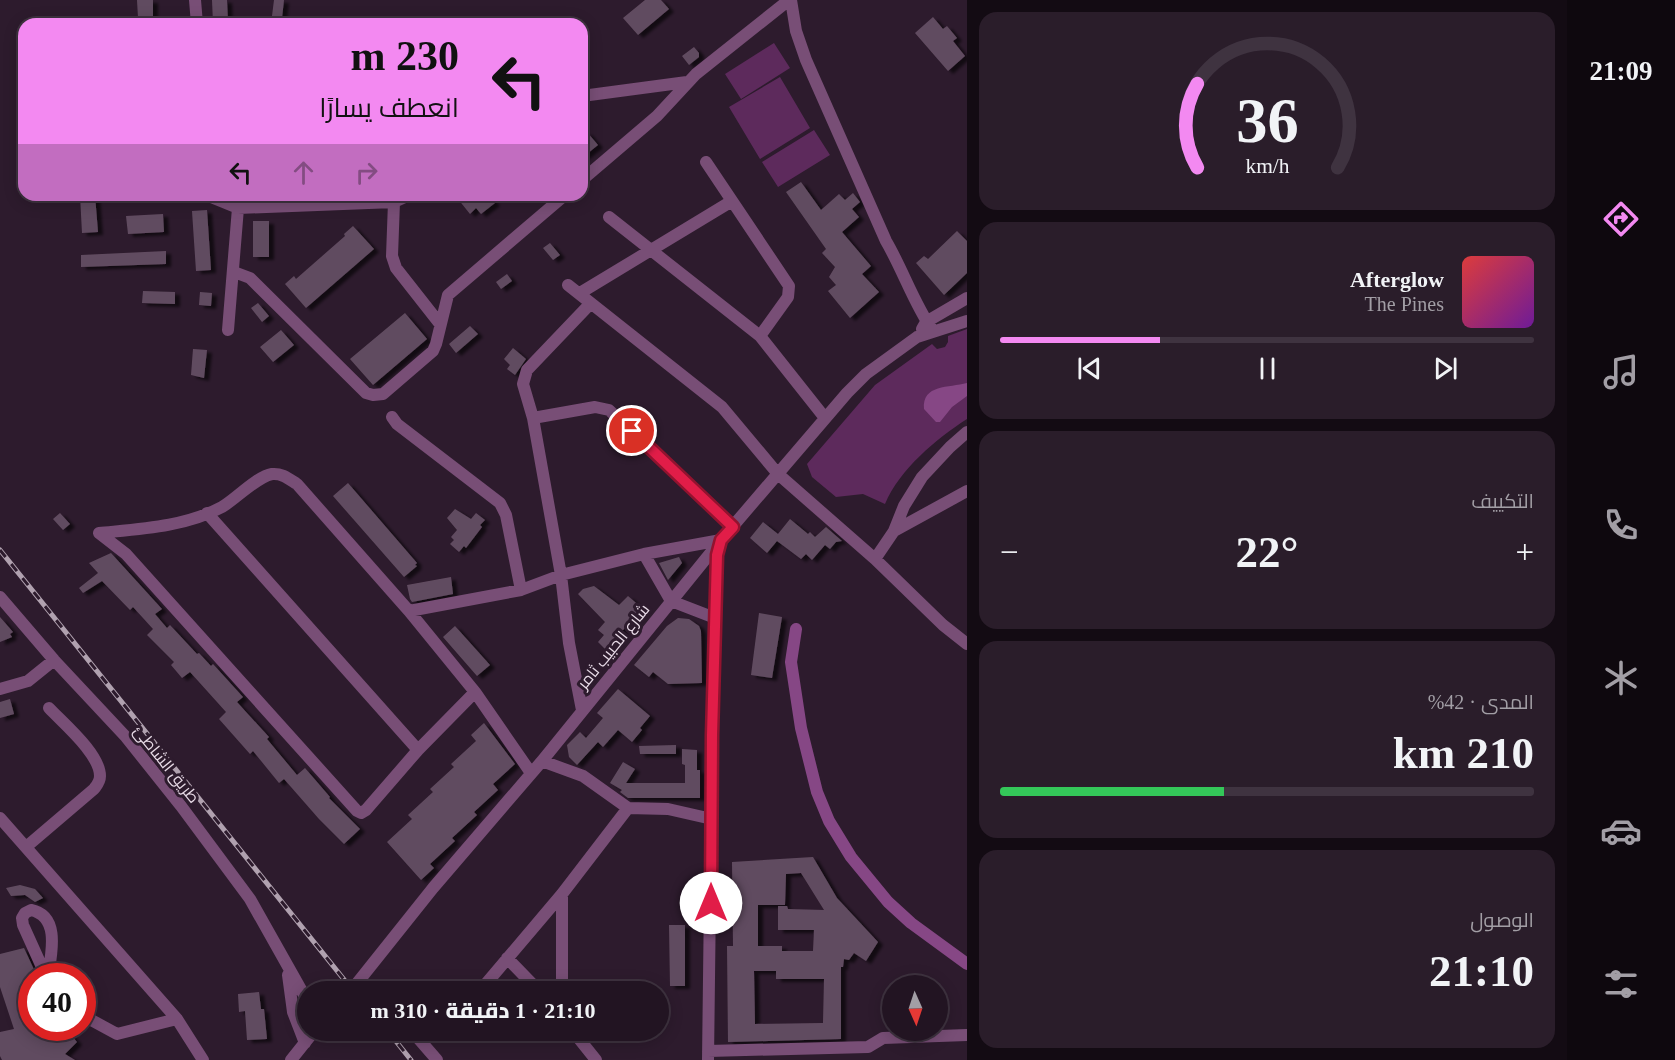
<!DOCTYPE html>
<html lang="ar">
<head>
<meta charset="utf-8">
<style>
  :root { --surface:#221422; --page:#2a1d2a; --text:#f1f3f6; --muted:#a29ea5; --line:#3f3340; --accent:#f389f1 }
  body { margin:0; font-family:"Times New Roman",Cairo,serif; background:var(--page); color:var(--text); direction:rtl; height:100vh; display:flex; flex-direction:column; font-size:22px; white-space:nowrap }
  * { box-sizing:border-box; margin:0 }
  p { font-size:20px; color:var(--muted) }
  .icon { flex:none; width:33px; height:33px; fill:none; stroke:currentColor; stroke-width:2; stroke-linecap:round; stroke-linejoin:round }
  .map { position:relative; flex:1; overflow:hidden; direction:ltr }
  .side { display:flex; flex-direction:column; gap:12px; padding:12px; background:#130b13; width:600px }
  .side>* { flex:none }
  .hud { position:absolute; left:18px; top:18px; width:570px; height:183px; border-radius:18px; box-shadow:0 3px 15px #0003,0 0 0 2px var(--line); direction:rtl; background:#f389f1; color:#111; overflow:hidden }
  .needle { width:39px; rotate:177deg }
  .buttons { position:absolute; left:882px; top:975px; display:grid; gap:12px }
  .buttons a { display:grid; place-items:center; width:66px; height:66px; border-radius:50%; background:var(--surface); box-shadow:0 3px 15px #0003,0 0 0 2px var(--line); font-size:30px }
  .speed { position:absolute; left:18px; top:963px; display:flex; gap:12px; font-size:30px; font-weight:700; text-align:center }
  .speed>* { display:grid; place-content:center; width:78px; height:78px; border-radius:50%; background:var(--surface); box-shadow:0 3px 15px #0003,0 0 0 2px var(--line); line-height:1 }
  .speed .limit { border:9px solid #d22; background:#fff; color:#111 }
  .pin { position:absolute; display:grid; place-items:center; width:51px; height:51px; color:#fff; margin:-26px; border:3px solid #fff; border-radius:50%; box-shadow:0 2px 6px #0007 }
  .me { position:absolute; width:66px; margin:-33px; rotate:0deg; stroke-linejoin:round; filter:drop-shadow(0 0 4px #0008) }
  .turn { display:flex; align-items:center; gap:21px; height:126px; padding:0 30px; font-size:27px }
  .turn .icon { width:78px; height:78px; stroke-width:2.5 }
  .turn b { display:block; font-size:42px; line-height:51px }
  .lanes { display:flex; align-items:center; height:57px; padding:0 30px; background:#0003; justify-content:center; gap:30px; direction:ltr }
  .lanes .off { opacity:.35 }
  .big { font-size:45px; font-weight:800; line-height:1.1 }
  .side .tile { flex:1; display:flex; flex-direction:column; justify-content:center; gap:9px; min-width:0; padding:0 21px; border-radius:18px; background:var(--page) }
  .side .dial { align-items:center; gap:0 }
  .dial svg { height:156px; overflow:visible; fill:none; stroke:var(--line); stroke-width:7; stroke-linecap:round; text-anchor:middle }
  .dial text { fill:var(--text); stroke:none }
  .song { display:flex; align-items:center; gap:18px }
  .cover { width:72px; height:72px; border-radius:9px; background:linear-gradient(135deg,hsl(0 70% 55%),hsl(280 70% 35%)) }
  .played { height:6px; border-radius:3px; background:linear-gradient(90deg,var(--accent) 30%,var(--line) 30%) }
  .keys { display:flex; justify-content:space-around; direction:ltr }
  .heat { display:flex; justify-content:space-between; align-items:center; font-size:33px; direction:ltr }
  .charge { height:9px; border-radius:4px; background:linear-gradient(90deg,#34c759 42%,var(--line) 0) }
  .trip { position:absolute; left:297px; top:981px; width:372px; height:60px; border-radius:30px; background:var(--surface); box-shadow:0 3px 15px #0003,0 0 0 2px var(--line); font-weight:800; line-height:60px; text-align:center; direction:rtl }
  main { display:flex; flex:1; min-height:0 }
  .tabs { display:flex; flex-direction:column; width:108px; justify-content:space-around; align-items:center; background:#0e080e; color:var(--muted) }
  .tabs .icon { width:42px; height:42px }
  .tabs .on { color:var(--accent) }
  .tabs b { font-size:27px; color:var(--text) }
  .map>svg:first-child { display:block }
  .green { fill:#5d2a5c }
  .water { fill:#864785 }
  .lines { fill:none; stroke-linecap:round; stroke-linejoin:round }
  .canal { stroke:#864785; stroke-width:12 }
  .building { fill:#614c60; fill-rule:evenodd; filter:url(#shadow) }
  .minor { stroke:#784e76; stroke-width:12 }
  .rail-casing { stroke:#b0a1af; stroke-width:5 }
  .rail { stroke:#2d1b2d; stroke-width:3; stroke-dasharray:9; stroke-linecap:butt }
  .route-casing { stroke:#92132f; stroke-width:15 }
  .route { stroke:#e11d48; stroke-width:10 }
  .labels { text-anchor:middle; stroke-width:6; stroke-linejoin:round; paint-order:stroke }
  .street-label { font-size:16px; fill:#e9dce8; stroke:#2d1b2d }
</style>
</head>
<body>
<main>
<nav class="tabs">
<b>21:09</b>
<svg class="icon on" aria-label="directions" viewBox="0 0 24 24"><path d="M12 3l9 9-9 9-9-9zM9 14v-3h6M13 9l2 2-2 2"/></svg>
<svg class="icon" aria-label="music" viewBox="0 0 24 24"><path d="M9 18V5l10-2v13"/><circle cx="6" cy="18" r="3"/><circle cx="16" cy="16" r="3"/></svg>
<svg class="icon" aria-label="phone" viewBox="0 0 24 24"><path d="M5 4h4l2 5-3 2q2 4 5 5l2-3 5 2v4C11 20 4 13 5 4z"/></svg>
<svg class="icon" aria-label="climate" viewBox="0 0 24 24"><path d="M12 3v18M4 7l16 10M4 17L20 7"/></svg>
<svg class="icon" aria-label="car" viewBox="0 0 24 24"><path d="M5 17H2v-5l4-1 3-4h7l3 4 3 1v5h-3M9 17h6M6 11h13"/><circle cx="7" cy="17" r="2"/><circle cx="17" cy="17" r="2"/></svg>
<svg class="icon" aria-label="filters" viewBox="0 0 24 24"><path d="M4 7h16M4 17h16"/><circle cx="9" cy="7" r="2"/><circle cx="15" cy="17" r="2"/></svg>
</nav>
<section class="side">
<div class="tile dial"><svg viewBox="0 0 100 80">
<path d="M14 69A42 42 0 1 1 86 69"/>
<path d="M14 69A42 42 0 0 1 14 26" stroke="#f389f1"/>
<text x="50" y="56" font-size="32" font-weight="700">36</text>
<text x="50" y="72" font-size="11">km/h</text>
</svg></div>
<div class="tile">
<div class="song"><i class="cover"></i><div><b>Afterglow</b><p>The Pines</p></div></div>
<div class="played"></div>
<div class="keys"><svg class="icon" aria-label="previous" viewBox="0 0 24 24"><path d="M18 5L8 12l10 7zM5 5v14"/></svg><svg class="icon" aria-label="pause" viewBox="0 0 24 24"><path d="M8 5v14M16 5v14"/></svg><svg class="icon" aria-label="next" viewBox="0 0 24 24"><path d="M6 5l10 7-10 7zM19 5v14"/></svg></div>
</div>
<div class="tile"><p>التكييف</p>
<div class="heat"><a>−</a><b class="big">22°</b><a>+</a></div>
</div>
<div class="tile"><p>المدى · 42%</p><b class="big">210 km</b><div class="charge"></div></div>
<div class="tile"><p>الوصول</p><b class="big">21:10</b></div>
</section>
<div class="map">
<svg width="967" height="1060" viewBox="0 0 967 1060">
  <defs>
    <filter id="shadow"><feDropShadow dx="5" dy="3" stdDeviation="1.5" flood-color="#0009"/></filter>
  </defs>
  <rect width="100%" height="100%" fill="#2d1b2d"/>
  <path class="green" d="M774,43L790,68L741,99L725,74Z
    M780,77L810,128L760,159L729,107Z
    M814,130L830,155L778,187L762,162Z
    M967,329V419C936,439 900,469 885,504L863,494L836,497L812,477L807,464L875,385L932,344L937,349L945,347L948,342V336Z"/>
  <path class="water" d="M967,383V396L952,407L940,422H936L924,409C922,384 949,388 967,383Z"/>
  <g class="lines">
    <path class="canal" d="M796,629L791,662L801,728L817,792L829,821L851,857L888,902L911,923L967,964"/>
  </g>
  <path class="building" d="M137,0H153V18H138Z
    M212,0H227L228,22L213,23Z
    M274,0H284L282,18L272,16Z
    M645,0H661L669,9L638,35L623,18Z
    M933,17L943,29L947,26L957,38L953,41L965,56L948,71L915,33Z
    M694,47L699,53V57L689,65L682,56Z
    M587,132L598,145L582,158V136Z
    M801,182L821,210L839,194L845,200L853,193L860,202L852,209L859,217L842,232L871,266L862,274L879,292L850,318L828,291L836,285L829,277L835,267L822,253L826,249L786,192Z
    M80,195H95L98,232L82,233Z
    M463,195H489L495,203L481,214L476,208L470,214L458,199Z
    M207,210L211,270L196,271L192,211Z
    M163,214L164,232L128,234L126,216Z
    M253,221H269V257H253Z
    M353,226L374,249L306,308L285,284L294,276L296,279L345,236L344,234Z
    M957,231L967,241V273L944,295L916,263L924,256L928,259Z
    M550,243L560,255L553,260L543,248Z
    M166,251V264L81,267V255Z
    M507,274L512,281L501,289L496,282Z
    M143,291L175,292V304L142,303Z
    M200,292L212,293L211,306L199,305Z
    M258,303L269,316L262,322L251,308Z
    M405,313L427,339L373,385L350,359Z
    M470,326L478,334L456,353L449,344Z
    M281,330L294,345L273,362L260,347Z
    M513,348L526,359L515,375L507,369L510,365L504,359Z
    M193,349L207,350L204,378L191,375Z
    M348,483L417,563L415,565L417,566L404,577L333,496Z
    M455,509L471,519L476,513L485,520L480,525L482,527L466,548L464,546L459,552L450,544L454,540L451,537L457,530L447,518Z
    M60,513L70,524L63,530L53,519Z
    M790,519L808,534L810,532L815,537L826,527L842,541L836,542L830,549L825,545L812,560L806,554L801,559L777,541L767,553L750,538L763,522L778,534Z
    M111,553L162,609L155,614L167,628L170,625L197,654L199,653L211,666L213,664L243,697L237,702L269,737L267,739L297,775L305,768L330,797L329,798L360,829L344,844L319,819L284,779L279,783L253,751L250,754L219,719L226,712L190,672L182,678L171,665L174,662L147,635L153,629L133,607L130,610L102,581L83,593L79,588L98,573L89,563Z
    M679,557L682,563L668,580L659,563Z
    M451,577L453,594L412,602L410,599L407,585Z
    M594,586L619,605L628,596L642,608L606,650L598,642L604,635L598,630L605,622L578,594L583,589Z
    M759,613L782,617L772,678L751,675Z
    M0,617L13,632L10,634L12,637L0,642Z
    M678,618L689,619L699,626L701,631L702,683L668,684L653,672L649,677L634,665L667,626Z
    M455,626L490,665L477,676L443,637Z
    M618,689L650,716L640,728L642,730L632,742L618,730L603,747L598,742L577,765L569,757L567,745L580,732L586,738L603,718L597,713Z
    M10,699L14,714L0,718V702Z
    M484,723L515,764L493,784L498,790L474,812L477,815L452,838L455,841L430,864L434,868L421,880L387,842L412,819L408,815L433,792L430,789L454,767L451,764L476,741L471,735Z
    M676,745V754H640L639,746Z
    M682,749L697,750V770H700V798H628L620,792L622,790L610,783L623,762L635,769L626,783H685V765L682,764Z
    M813,857L837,898L878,942L866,961L854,953L849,960L844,959L843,967H841V1039L728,1042L727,946H733L732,862ZM801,873L824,910L788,909L787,906H778V930H814L813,951H782V946H758V905H785L786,874ZM754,971H776V979H824L823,1023L755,1024Z
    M20,885L35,889L43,898L35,902L25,895L11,896L6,888Z
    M669,925H685V986H670Z
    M24,948L37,976H32V1028H50L52,1037L65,1028L77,1042L65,1054L75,1060H2L0,1056V1032L14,1029L0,987V954Z
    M259,992L261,1009H264L267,1039L247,1040L245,1011L239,1012L238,994Z"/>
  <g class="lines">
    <path class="minor" d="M195,0L197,24
      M791,0L796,31L806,60L886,241C903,270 914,304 933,331
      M582,96L687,82
      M706,162L789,286L788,297L760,336
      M582,180L657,116L696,74L789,0
      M125,195L211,197L238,208L394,202L409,195
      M394,202L392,256L396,268L440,324
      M609,217L760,336L825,418
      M234,272L250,278L366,393L373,395L383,394L433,351L436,344L448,295L565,195
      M568,285L722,407L778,474L875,559L943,625L967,644
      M580,293L732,201
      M922,329L926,322L967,298
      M228,330L238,208
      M392,417L397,424L500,503L506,515L521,590
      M533,418L595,407L609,410L733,527
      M207,513L418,750
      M894,531L967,491
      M99,533C139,529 185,527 222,507C236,499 256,477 272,474C282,473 289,479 297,484L409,611L475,692L531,773
      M99,533L126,554L357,811L361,813L366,810L418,750L475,692
      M644,554L671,601L715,618
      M875,559L894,531L904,506L922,477L950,447L967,432
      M0,597L54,660L126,737L181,806L250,899L308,1002
      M409,611L521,590L561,575L644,554L721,540L717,555L712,735L708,1060
      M0,689L28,681L54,660
      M582,710L569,643L561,575L533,418L523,384L527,370L591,303
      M542,761L583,776L628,808L668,809L712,819
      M0,818L177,1019L203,1060
      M26,847L94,789C97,785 100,782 100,776C100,754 64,724 49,708
      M562,894V992
      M507,958L540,992
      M288,975L293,1012L305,1043
      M46,976L23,925L22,918L25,913L31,910C61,916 51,955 48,976
      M355,985L366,992
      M350,992L433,888L542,761L721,540L847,393L866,374L917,337L967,321
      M479,992L562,894L628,808
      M82,1015L117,1034L177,1019
      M411,1030L437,1060
      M572,1030L596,1060
      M708,1051L868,1047L883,1038L967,1035
      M291,1060L315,1030"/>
    <defs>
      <path id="rail" d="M0,550L354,992
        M387,1030L411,1060"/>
    </defs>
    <use href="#rail" class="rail-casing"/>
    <use href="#rail" class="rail"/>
  </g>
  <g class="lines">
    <defs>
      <path id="route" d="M632,431L733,527L721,540L717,555L712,735L711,903"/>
    </defs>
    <use href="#route" class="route-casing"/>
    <use href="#route" class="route"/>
  </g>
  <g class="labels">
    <g class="street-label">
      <text transform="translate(613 646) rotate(-51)" y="6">شارع الحبيب ثامر</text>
      <text transform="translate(167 764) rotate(51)" y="6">طريق الشاطئ</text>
    </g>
  </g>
</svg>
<div class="buttons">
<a><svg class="needle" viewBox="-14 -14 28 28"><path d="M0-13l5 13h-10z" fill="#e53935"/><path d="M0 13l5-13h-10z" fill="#a29ea5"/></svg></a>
</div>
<div class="speed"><div class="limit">40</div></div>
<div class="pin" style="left:632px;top:431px;background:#d93025"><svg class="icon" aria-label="arrive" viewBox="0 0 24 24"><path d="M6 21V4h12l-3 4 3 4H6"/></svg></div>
<svg class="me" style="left:711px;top:903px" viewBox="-20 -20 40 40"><circle r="19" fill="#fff"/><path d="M0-13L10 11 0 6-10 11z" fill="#e11d48"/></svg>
<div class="trip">21:10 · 1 دقيقة · 310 m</div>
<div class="hud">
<div class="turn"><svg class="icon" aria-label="left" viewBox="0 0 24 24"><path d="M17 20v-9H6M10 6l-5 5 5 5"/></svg><div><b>230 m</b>انعطف يسارًا</div></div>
<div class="lanes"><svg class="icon" aria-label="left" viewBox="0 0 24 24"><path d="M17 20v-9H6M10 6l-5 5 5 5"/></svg><svg class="icon off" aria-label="ahead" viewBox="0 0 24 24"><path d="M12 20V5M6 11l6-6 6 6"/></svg><svg class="icon off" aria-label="right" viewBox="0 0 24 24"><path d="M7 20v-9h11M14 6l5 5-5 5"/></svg></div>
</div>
</div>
</main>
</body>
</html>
